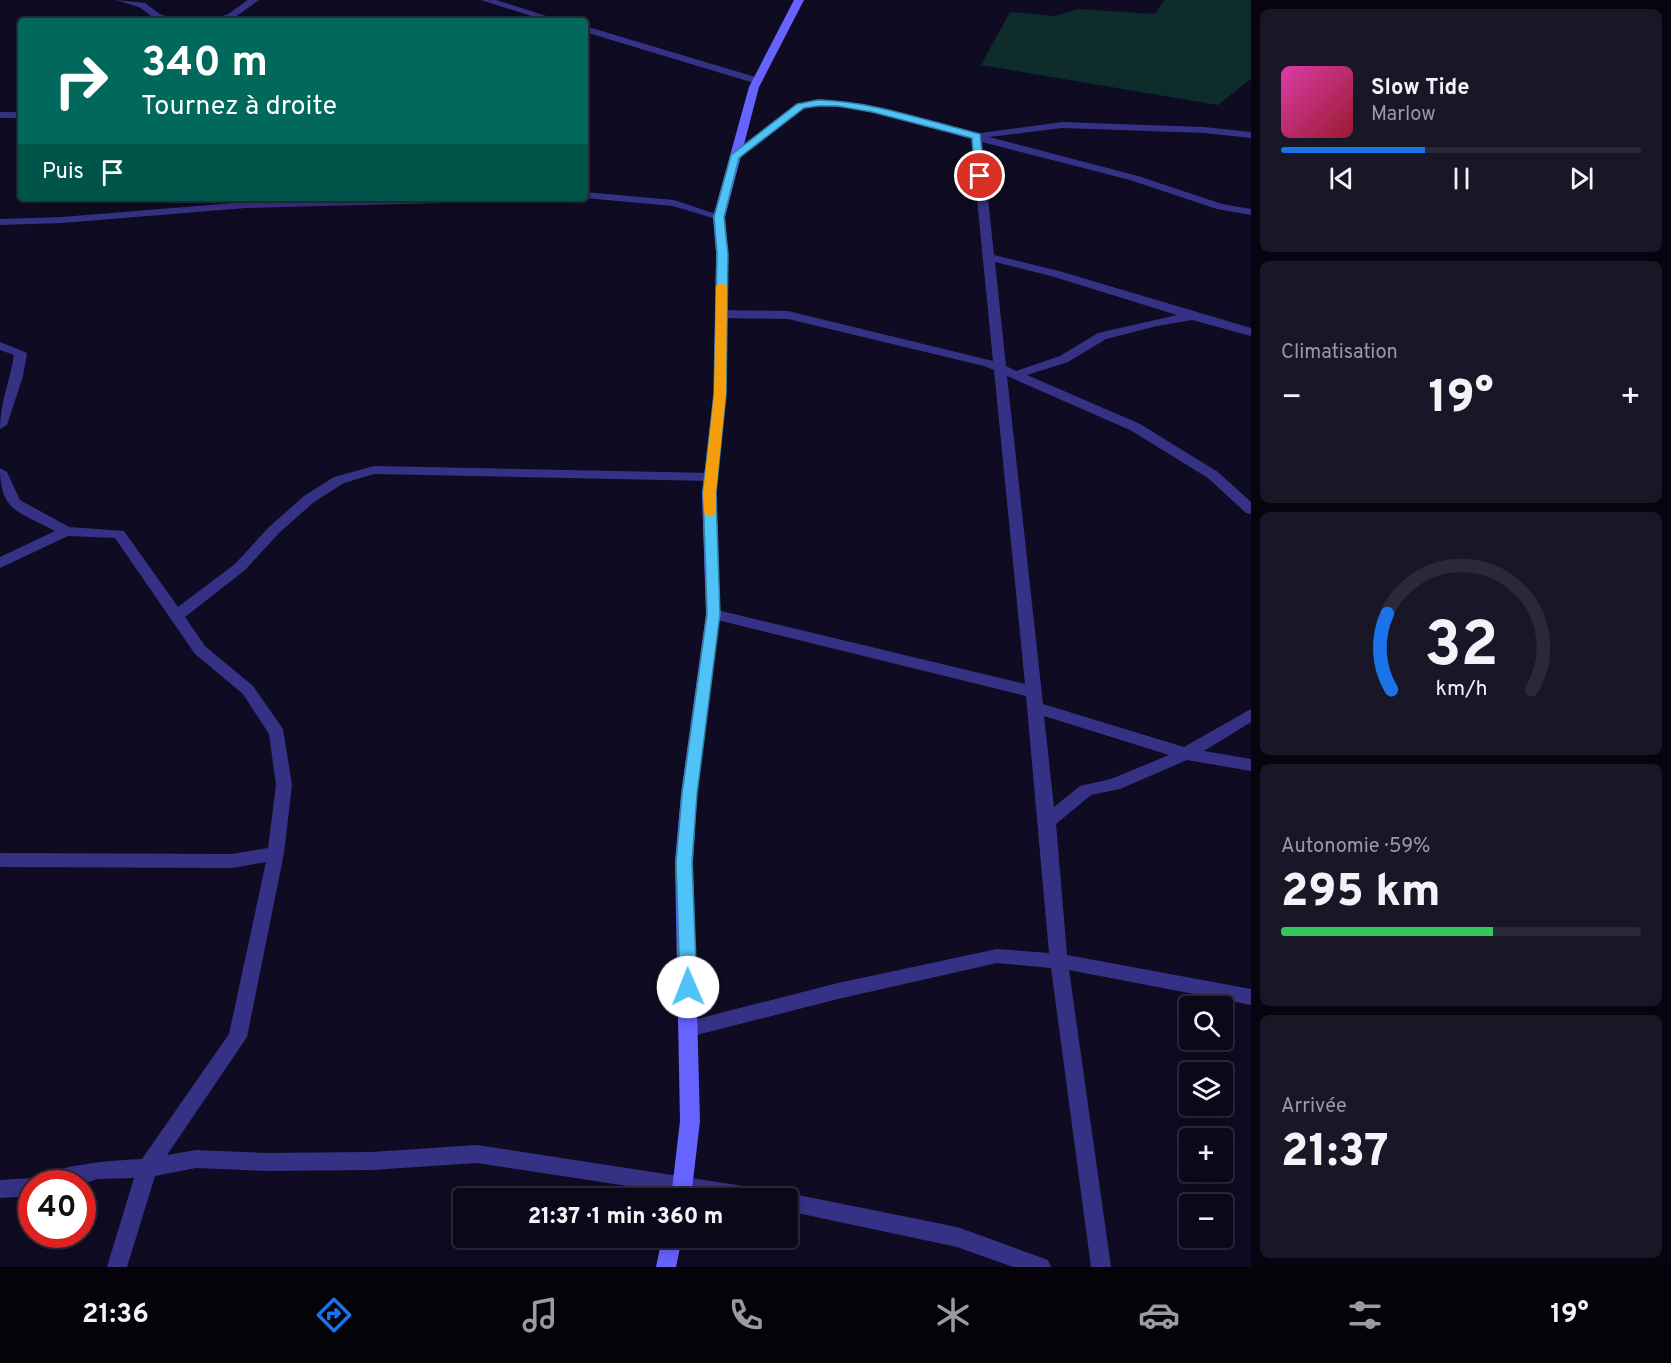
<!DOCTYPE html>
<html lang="fr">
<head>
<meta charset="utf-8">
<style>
  :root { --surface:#0b081a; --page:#191627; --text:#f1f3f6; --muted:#9a9aa2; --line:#2b2939; --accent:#1a73e8 }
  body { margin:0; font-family:Overpass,sans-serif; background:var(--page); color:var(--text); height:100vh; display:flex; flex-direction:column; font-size:22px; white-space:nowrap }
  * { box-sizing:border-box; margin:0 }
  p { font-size:20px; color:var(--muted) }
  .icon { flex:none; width:33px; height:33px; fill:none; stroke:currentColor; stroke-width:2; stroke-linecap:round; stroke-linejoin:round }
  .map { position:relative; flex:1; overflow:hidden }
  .drawer { display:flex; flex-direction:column; gap:9px; padding:9px; background:#06040e; width:420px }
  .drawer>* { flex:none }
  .banner { position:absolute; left:18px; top:18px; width:570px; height:183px; border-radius:6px; box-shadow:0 3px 15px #0003,0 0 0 2px var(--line); background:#00695c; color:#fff; overflow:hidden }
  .fabs { position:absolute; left:1179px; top:996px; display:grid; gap:12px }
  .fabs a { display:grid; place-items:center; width:54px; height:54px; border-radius:6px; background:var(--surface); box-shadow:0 3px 15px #0003,0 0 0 2px var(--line); font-size:30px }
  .speed { position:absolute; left:18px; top:1170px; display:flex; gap:12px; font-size:30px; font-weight:700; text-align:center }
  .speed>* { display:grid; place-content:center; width:78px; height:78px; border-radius:50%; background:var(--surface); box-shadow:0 3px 15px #0003,0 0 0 2px var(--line); line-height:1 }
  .speed .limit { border:9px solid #d22; background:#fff; color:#111 }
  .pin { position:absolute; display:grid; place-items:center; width:51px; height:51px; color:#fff; margin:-26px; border:3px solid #fff; border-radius:50%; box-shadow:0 2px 6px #0007 }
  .me { position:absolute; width:66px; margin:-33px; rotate:359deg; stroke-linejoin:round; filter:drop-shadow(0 0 4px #0008) }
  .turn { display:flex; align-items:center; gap:21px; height:126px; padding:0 24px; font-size:27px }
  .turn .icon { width:78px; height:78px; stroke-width:2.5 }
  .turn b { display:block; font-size:42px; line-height:51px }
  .then { display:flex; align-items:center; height:57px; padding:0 24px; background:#0003; gap:12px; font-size:22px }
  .big { font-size:45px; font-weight:800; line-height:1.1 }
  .drawer .card { flex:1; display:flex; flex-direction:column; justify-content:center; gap:9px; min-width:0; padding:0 21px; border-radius:9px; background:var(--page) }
  .drawer .dial { align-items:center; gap:0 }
  .dial svg { height:156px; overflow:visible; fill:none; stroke:var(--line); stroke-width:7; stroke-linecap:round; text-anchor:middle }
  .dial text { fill:var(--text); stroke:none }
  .song { display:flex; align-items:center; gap:18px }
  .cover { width:72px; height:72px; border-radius:9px; background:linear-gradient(135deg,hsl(320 70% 55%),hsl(350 70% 35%)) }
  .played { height:6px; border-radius:3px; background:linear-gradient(90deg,var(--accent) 40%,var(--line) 40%) }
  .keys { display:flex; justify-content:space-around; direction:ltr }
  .heat { display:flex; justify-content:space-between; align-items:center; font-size:33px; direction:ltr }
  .charge { height:9px; border-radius:4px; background:linear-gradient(90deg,#34c759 59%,var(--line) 0) }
  .trip { position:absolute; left:453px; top:1188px; width:345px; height:60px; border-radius:6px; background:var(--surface); box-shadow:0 3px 15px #0003,0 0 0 2px var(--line); font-weight:800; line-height:60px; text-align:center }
  .tabs { display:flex; height:96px; justify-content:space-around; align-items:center; background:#04030a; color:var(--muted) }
  .tabs .icon { width:42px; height:42px }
  .tabs .selected { color:var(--accent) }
  .tabs b { font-size:27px; color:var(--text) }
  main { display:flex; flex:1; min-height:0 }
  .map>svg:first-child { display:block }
  .green { fill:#0e2c2b }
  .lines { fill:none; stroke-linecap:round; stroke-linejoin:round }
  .street { fill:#353285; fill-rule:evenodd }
  .secondary { fill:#6663ff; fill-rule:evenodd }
  .route { fill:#4fc3f7; stroke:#337fa1; stroke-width:1.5 }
  .slow { fill:#f59e0b }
</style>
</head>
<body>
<main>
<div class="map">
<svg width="1251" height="1267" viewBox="0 0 1251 1267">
  <rect width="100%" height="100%" fill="#0f0b22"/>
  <path class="green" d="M1164,0H1251V79L1218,105L981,65L1010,12L1055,16L1078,9L1155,14Z"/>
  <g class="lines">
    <path class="street" d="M116,0L145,3L160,14L179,21L154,18L139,7Z
      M248,0H259L234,18L207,21L228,14Z
      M481,0H496L562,21H547Z
      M585,26L762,79L763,81L754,83L585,32Z
      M818,99L864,104L973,134L1062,122L1204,127L1251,132V138L1204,133L1062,128L989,137L1138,176L1222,204L1251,209V215L1217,209L1130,180L982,142L994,255L1059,271L1251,328V336L1192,320L1157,326L1106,339L1068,362L1027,375L1140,424L1218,472L1251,502V514L1246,513L1208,478L1130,430L1007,376L1043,704L1184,747L1251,709V722L1204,751L1251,759V771L1187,760L1120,789L1091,795L1056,824L1067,955L1251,989V1005L1069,970L1111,1267H1091L1051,968L997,963L838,999L689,1037L682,1035L680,1029L682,1023L689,1021L838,983L997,949L1049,953L1026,696L713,619L706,614L713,609L1025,684L994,370L984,366L788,319L720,318L714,314L720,310L788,311L993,361L971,139L863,109L818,105L801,110L738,159L734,160L729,157L794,106ZM995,262L1051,276L1177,315L1098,333L1060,356L1016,371L1006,366ZM1044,716L1169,755L1111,779L1080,786L1054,807Z
      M0,112H21V118H0Z
      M585,192L674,200L725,217L719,220L673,206L585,198Z
      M387,198H521L515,201L246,208L62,223L0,225V219L62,217L246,202Z
      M0,342L27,353L23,376L7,425L0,429C0,402 10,381 14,355L0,350Z
      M374,466L711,473L718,477L711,481L374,474L344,483L314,502L279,533L245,570L185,617L205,646L253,686L283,729L292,785L284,853L247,1037L167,1155L196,1150L265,1153L371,1152L477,1145L763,1189L770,1191L773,1198H706L477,1163L371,1170L265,1171L196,1168L155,1176L127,1267H107L134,1178L98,1179L82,1184H32V1196L0,1198V1180L32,1178L37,1180C53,1164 119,1160 142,1159L229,1034L266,862L232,868L0,867V853L232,854L268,848L276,785L269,734L243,694L195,654L115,538L68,536L0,568V557L55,531C20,512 0,512 0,468L7,472L20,500L69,527L124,531L178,607L235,564L269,527L304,496L334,477Z
      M788,1193L957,1227L1048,1260L1051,1267H1013L957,1247L788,1211V1198H779Z"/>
    <path class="secondary" d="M794,0H804L759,87L725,217L728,253L726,394L716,493L720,614L697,794L693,862L700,1121L691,1198H671L680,1121L675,862L681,794L706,614L702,493L714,394L716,253L713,217L749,87Z
      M662,1238H682L676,1267H656Z"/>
  </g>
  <path class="route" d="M818,100C872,101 927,121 980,134L985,176L980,179L975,176L972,138L872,112L837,106H818L804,108L739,158L724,217L728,254L726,394L716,493L720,614L697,794L692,862L697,987L694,991L688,994L682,991L680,987L676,862L682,794L707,614L703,493L714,394L717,254L714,217L731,155L797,104Z"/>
  <path class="slow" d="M721,283L727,286L726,394L716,493V513L710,517L704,513L703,493L714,394L716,286Z"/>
</svg>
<div class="fabs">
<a><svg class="icon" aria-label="search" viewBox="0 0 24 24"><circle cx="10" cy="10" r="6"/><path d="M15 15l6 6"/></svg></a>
<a><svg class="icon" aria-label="layers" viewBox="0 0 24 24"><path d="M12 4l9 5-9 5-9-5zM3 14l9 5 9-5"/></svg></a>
<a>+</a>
<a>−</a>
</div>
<div class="speed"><div class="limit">40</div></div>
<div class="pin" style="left:980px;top:176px;background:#d93025"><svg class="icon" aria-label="arrive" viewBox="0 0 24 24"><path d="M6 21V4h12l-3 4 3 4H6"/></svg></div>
<svg class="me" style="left:688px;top:987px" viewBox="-20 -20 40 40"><circle r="19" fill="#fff"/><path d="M0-13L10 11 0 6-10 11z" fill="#4fc3f7"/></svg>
<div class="trip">21:37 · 1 min · 360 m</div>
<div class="banner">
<div class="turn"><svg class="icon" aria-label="right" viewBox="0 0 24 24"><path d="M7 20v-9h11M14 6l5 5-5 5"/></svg><div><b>340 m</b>Tournez à droite</div></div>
<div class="then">Puis<svg class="icon" aria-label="arrive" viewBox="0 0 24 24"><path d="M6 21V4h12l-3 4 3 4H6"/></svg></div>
</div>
</div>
<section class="drawer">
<div class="card">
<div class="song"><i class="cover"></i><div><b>Slow Tide</b><p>Marlow</p></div></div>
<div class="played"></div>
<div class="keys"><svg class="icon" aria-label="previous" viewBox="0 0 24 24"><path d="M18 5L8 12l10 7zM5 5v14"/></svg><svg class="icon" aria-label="pause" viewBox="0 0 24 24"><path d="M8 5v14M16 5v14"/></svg><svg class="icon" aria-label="next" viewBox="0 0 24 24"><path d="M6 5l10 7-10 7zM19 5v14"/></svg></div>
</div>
<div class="card"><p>Climatisation</p>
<div class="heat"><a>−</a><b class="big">19°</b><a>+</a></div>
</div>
<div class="card dial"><svg viewBox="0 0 100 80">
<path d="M14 69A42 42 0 1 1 86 69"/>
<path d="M14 69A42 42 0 0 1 12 30" stroke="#1a73e8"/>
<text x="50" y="56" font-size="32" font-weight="700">32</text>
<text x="50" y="72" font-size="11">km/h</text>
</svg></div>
<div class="card"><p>Autonomie · 59%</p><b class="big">295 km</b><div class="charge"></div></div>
<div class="card"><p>Arrivée</p><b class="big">21:37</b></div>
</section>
</main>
<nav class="tabs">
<b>21:36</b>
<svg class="icon selected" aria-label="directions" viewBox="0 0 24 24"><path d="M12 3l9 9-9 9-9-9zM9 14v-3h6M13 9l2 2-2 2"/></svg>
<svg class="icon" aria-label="music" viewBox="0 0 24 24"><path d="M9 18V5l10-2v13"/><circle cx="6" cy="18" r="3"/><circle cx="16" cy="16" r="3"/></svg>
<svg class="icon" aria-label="phone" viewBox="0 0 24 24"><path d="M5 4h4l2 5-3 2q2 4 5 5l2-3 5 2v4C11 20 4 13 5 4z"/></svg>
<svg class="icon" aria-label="climate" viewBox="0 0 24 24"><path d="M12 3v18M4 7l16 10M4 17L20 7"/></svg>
<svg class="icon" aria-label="car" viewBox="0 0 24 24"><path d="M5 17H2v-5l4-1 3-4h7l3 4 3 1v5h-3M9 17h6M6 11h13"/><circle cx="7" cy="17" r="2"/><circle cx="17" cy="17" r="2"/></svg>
<svg class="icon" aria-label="filters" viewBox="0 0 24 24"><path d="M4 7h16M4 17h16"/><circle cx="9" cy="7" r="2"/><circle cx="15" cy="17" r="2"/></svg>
<b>19°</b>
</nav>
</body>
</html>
